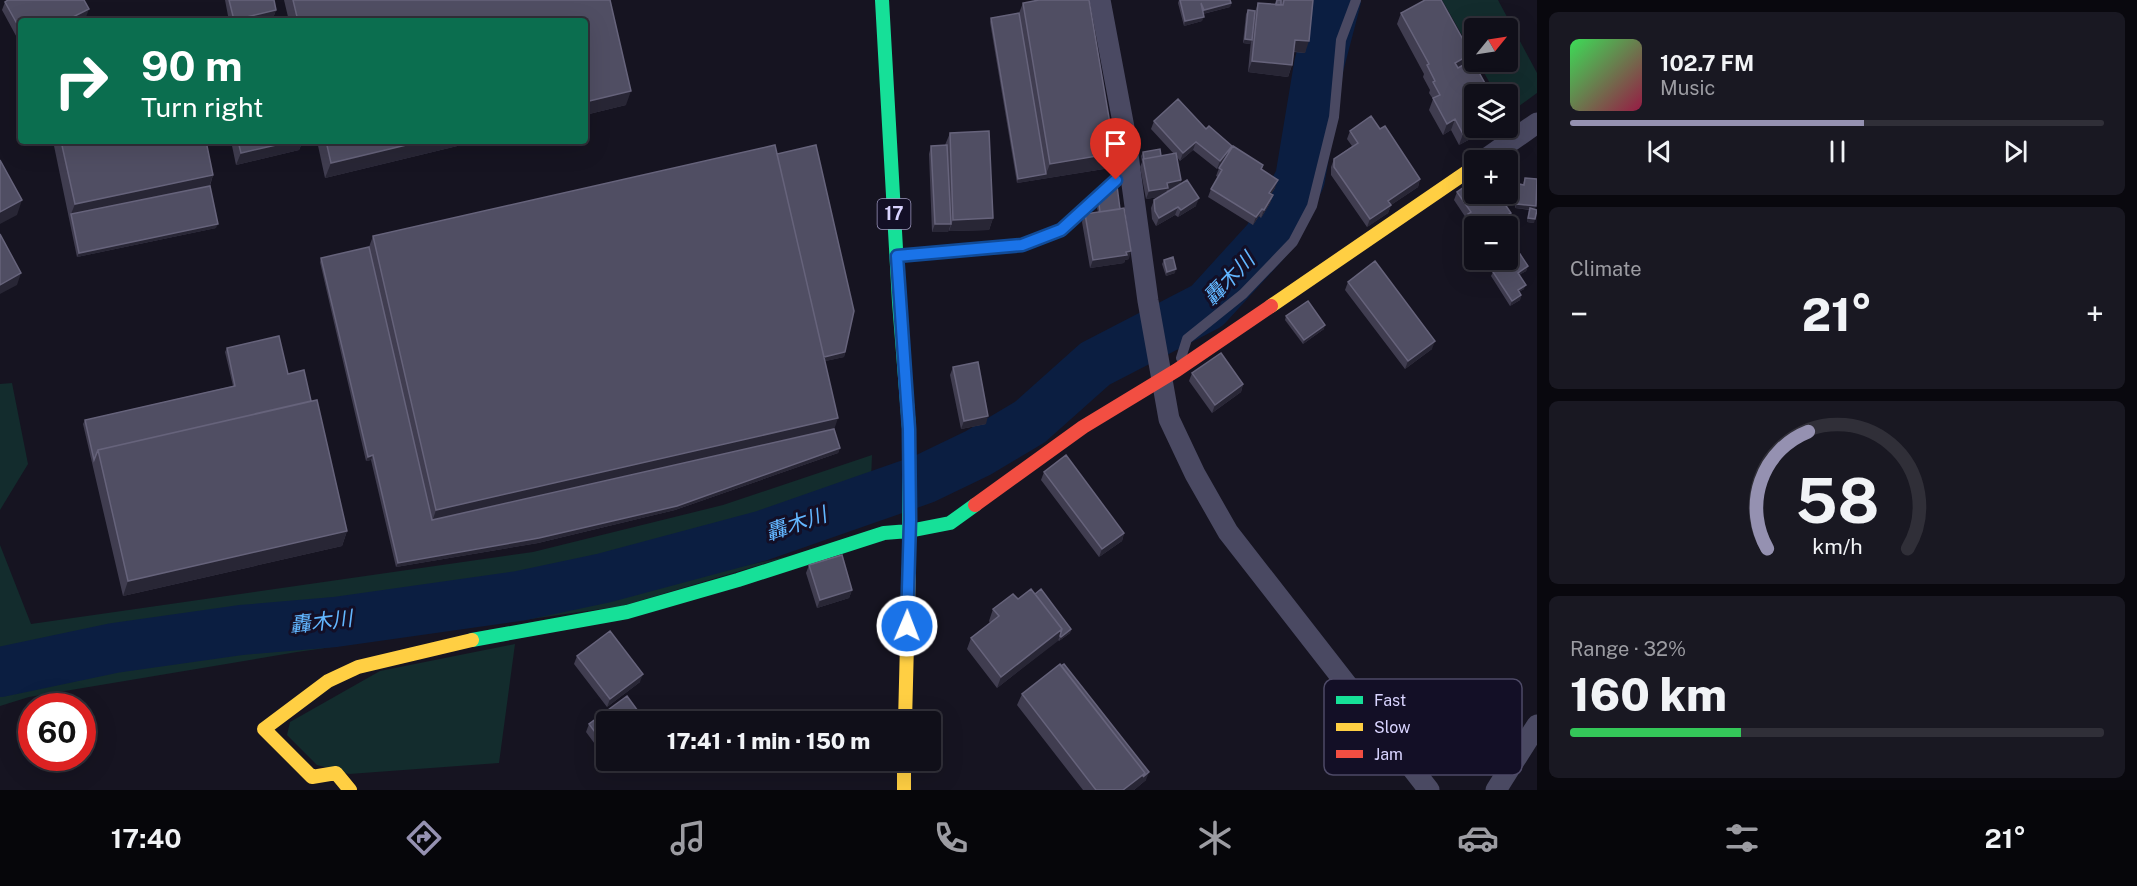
<!DOCTYPE html>
<html lang="en">
<head>
<meta charset="utf-8">
<style>
  :root { --surface:#100f19; --page:#191822; --text:#f1f3f6; --muted:#9c9ca2; --line:#302f38; --accent:#9591b1 }
  body { margin:0; font-family:"Public Sans","Noto Sans JP",sans-serif; background:var(--page); color:var(--text); height:100vh; display:flex; flex-direction:column; font-size:22px; white-space:nowrap }
  * { box-sizing:border-box; margin:0 }
  p { font-size:20px; color:var(--muted) }
  .icon { flex:none; width:33px; height:33px; fill:none; stroke:currentColor; stroke-width:2; stroke-linecap:round; stroke-linejoin:round }
  .map { position:relative; flex:1; overflow:hidden }
  .panel { display:flex; flex-direction:column; gap:12px; padding:12px; background:#09080e; width:600px }
  .panel>* { flex:none }
  .top-card { position:absolute; left:18px; top:18px; width:570px; height:126px; border-radius:6px; box-shadow:0 6px 24px #0002,0 0 0 2px var(--line); background:#0b6e4f; color:#fff; overflow:hidden }
  .needle { width:39px; rotate:60deg }
  .buttons { position:absolute; left:1464px; top:18px; display:grid; gap:12px }
  .buttons a { display:grid; place-items:center; width:54px; height:54px; border-radius:6px; background:var(--surface); box-shadow:0 6px 24px #0002,0 0 0 2px var(--line); font-size:30px }
  .speed { position:absolute; left:18px; top:693px; display:flex; gap:12px; font-size:30px; font-weight:700; text-align:center }
  .speed>* { display:grid; place-content:center; width:78px; height:78px; border-radius:50%; background:var(--surface); box-shadow:0 6px 24px #0002,0 0 0 2px var(--line); line-height:1 }
  .speed .limit { border:9px solid #d22; background:#fff; color:#111 }
  .pin { position:absolute; display:grid; place-items:center; width:51px; height:51px; color:#fff; margin:-62px -26px; border-radius:50% 50% 50% 0; rotate:-45deg; box-shadow:0 0 6px #0007 }
  .pin .icon { rotate:45deg }
  .me { position:absolute; width:66px; margin:-33px; rotate:1deg; stroke-linejoin:round; filter:drop-shadow(0 0 4px #0008) }
  .turn { display:flex; align-items:center; gap:21px; height:126px; padding:0 24px; font-size:27px }
  .turn .icon { width:78px; height:78px; stroke-width:2.5 }
  .turn b { display:block; font-size:42px; line-height:51px }
  .big { font-size:45px; font-weight:800; line-height:1.1 }
  .panel .tile { flex:1; display:flex; flex-direction:column; justify-content:center; gap:9px; min-width:0; padding:0 21px; border-radius:9px; background:var(--page) }
  .panel .dial { align-items:center; gap:0 }
  .dial svg { height:156px; overflow:visible; fill:none; stroke:var(--line); stroke-width:7; stroke-linecap:round; text-anchor:middle }
  .dial text { fill:var(--text); stroke:none }
  .song { display:flex; align-items:center; gap:18px }
  .cover { width:72px; height:72px; border-radius:9px; background:linear-gradient(135deg,hsl(130 70% 55%),hsl(340 70% 35%)) }
  .played { height:6px; border-radius:3px; background:linear-gradient(90deg,var(--accent) 55%,var(--line) 55%) }
  .keys { display:flex; justify-content:space-around; direction:ltr }
  .heat { display:flex; justify-content:space-between; align-items:center; font-size:33px; direction:ltr }
  .charge { height:9px; border-radius:4px; background:linear-gradient(90deg,#34c759 32%,var(--line) 0) }
  .trip { position:absolute; left:596px; top:711px; width:345px; height:60px; border-radius:6px; background:var(--surface); box-shadow:0 6px 24px #0002,0 0 0 2px var(--line); font-weight:800; line-height:60px; text-align:center }
  .dock { display:flex; height:96px; justify-content:space-around; align-items:center; background:#06060a; color:var(--muted) }
  .dock .icon { width:42px; height:42px }
  .dock .current { color:var(--accent) }
  .dock b { font-size:27px; color:var(--text) }
  main { display:flex; flex:1; min-height:0 }
  .map>svg:first-child { display:block }
  .green { fill:#132c2d }
  .lines { fill:none; stroke-linecap:round; stroke-linejoin:round }
  .river { stroke:#0b1e41; stroke-width:50 }
  .lane { stroke:#4a4962; stroke-width:10 }
  .street { stroke:#4a4962; stroke-width:21 }
  .fast { stroke:#16e098; stroke-width:14 }
  .slow { stroke:#ffcf43; stroke-width:14 }
  .jam { stroke:#f24e42; stroke-width:14 }
  .wall { fill:#403d50 }
  .shaded-wall { fill:#282635 }
  .building { fill:#504e63; stroke:#66637b; stroke-width:1.5 }
  .route-casing { stroke:#114b97; stroke-width:15 }
  .route { stroke:#1a73e8; stroke-width:10 }
  .labels { text-anchor:middle; stroke-width:6; stroke-linejoin:round; paint-order:stroke }
  .shield { fill:#130f26; stroke:#9e99be; stroke-width:1.5 }
  .shield-label { font-size:18px; font-weight:bold; fill:#d9d4ff }
  .water-label { font-size:21px; font-style:italic; fill:#62b6ff; stroke:#130f26 }
  .key { fill:#130f26; stroke:#4e4a67; stroke-width:1.5 }
  .key-label { font-size:16px; fill:#d9d4ff }
</style>
</head>
<body>
<main>
<div class="map">
<svg width="1537" height="790" viewBox="0 0 1537 790">
  <rect width="100%" height="100%" fill="#161421"/>
  <path class="green" d="M1442,0H1498L1537,73V93L1508,114V94H1496L1478,62H1508V28H1474V56Z
    M12,383L28,464L0,510V384Z
    M872,455L871,480L756,521L532,575L13,653L0,657V545L31,624L533,552L723,505Z
    M790,556L622,606L297,652L29,697L0,706V692L129,661L602,596Z
    M515,644L499,763L349,774L317,765L287,735L290,722L380,671Z"/>
  <g class="lines">
    <path class="river" d="M0,672L114,648L241,630L335,622L519,596L604,578L761,536L924,479L978,453L1030,422L1095,364L1207,306L1268,239L1300,179L1319,65L1336,0"/>
    <path class="lane" d="M899,255L1022,245L1061,230L1129,167
      M1181,358L1187,339L1243,294L1293,242L1312,206L1334,117L1341,40L1356,0"/>
    <path class="street" d="M1100,0L1125,133L1148,301L1169,419L1195,474L1228,532L1429,790
      M1484,160L1537,123
      M1496,790L1537,725"/>
    <path class="fast" d="M882,0L899,302L909,428V564
      M472,640L627,612L738,580L884,533L909,531L950,523L975,505"/>
    <path class="slow" d="M1271,306L1474,167
      M905,722L909,564
      M904,760V790
      M350,790L336,773L312,777L264,729L328,681L358,667L472,640"/>
    <path class="jam" d="M975,505L1083,427L1177,370L1271,306"/>
  </g>
  <path class="wall" d="M225,0H274L276,10L273,18L260,21H229Z
    M284,0H610L626,105L585,115V21H289Z
    M1179,0H1230L1231,3L1230,7L1203,14L1202,21L1184,26L1178,3Z
    M1276,0H1313L1305,53L1294,52L1292,65L1288,77L1248,72L1251,40L1250,44L1243,43L1246,14L1248,10L1255,12L1258,3L1275,4Z
    M5,2L86,17L78,21H21V45L2,10Z
    M1023,3L1115,153L1110,168L1017,183L990,22L991,18L1019,13Z
    M1401,13L1468,62L1474,128H1491L1459,145L1451,130L1443,135L1429,110L1433,99L1429,93L1430,90L1423,77L1424,74L1397,24Z
    M1154,121L1206,129L1263,165L1262,170L1275,188L1271,194L1273,195L1270,203L1261,218L1259,216L1253,225L1208,197L1211,189L1218,177L1216,176L1219,168L1224,161L1217,169L1193,150L1180,161L1177,157L1181,180L1180,184L1196,206L1178,217L1175,215L1156,226L1152,219L1151,208L1154,200L1158,197L1146,199L1140,167L1142,162L1141,156L1143,152L1161,156L1174,154L1151,129Z
    M1380,129L1420,179L1418,187L1391,205L1388,213L1367,227L1331,175V167L1334,159L1352,146L1347,139L1350,131Z
    M950,133L993,218L989,230L949,231V228L948,232H932L929,154L931,146L945,145Z
    M53,141H206L213,175L210,186L216,228L77,257Z
    M231,141H303L299,150L236,165Z
    M317,141H478L325,178Z
    M777,154L845,352L844,357L825,361L834,429L840,448L838,453L675,510L538,543L396,567L371,460L366,461L320,262L321,258L369,247L373,236Z
    M1525,178L1535,209L1534,223L1527,222L1529,210L1515,208L1517,188L1519,184H1523Z
    M1457,192L1511,213L1508,221L1500,226H1474V236L1465,222L1466,218L1454,200Z
    M1099,204L1129,259L1125,260L1124,263L1090,268L1082,222L1085,214L1098,212L1097,208Z
    M1164,260L1175,273L1166,276L1162,264Z
    M1528,266L1526,271L1519,275L1524,289L1519,292L1521,295L1520,300L1510,306L1491,276L1493,272Z
    M1348,282L1432,349L1405,369L1345,290Z
    M1286,316L1324,329L1303,344L1285,320Z
    M227,348L288,374L311,401L347,531L342,546L123,596L83,424L85,420L233,386L225,352Z
    M953,367L986,424L961,429L950,375Z
    M1192,373L1243,384L1241,392L1212,413L1189,381Z
    M1044,472L1124,533L1122,541L1099,557L1041,480Z
    M809,565L852,590L849,598L817,608L806,573Z
    M1035,594L1071,629L1070,633L1059,641L1058,640L997,688L967,649L971,638L990,623L989,621L993,609L1018,599Z
    M577,656L640,682L607,707L574,664Z
    M1022,694L1146,780L1134,790H1083L1017,705Z
    M606,722V759L586,732L589,724Z"/>
  <path class="shaded-wall" d="M1231,3L1230,7L1202,14L1204,10Z
    M89,9L86,17L78,21H65Z
    M276,10L273,18L260,21H233L234,20Z
    M1204,17L1202,21L1184,26L1185,21Z
    M1245,39L1252,40L1250,44L1243,43Z
    M1295,40L1309,41L1305,53L1291,51Z
    M1471,54L1467,66L1451,74L1455,63Z
    M1252,61L1292,65L1288,77L1248,72Z
    M631,91L626,105L585,115V102Z
    M1455,119L1451,130L1443,135L1447,124Z
    M1475,128H1491L1459,145L1463,134Z
    M294,141H303L299,150L236,165L241,153Z
    M423,141H478L325,178L331,163Z
    M1196,142L1193,150L1180,161L1183,153Z
    M1232,146L1229,154L1217,169L1220,161Z
    M1115,153L1110,168L1017,183L1018,179L1046,174L1050,164Z
    M213,175L208,190L71,214L75,204Z
    M1420,179L1418,187L1391,205L1388,213L1367,227L1370,219L1388,201Z
    M1181,180L1178,188L1167,190L1165,196L1146,199L1149,191L1167,183Z
    M1278,180L1275,188L1267,201L1269,193Z
    M1273,195L1270,203L1261,218L1264,210Z
    M1199,198L1196,206L1178,217L1181,210Z
    M22,200L17,215L0,224V212Z
    M1517,204L1536,206L1535,210L1515,208Z
    M1178,207L1175,215L1156,226L1159,218Z
    M1262,209L1259,216L1253,225L1256,217Z
    M1511,213L1508,221L1500,226H1491Z
    M993,218L989,230L949,231L953,220Z
    M1528,218L1535,219L1534,223L1527,222Z
    M218,224L216,228L77,257L79,253Z
    M935,224H951L948,232H932Z
    M1131,251L1129,259L1125,260L1124,263L1090,268L1093,260Z
    M1528,266L1526,271L1516,277L1518,273Z
    M1176,269L1175,273L1166,276L1167,272Z
    M21,273L17,285L0,294V285Z
    M1526,285L1524,289L1516,294L1518,290Z
    M1521,295L1520,300L1510,306L1512,301Z
    M1325,325L1324,329L1303,344L1304,340Z
    M1435,341L1432,349L1405,369L1408,361Z
    M845,352L844,357L817,363L818,359Z
    M1243,384L1241,392L1212,413L1215,405Z
    M988,416L986,424L961,429L964,421Z
    M838,418L833,433L431,525L436,510Z
    M840,448L838,453L675,510L538,543L396,567L398,563Z
    M373,455L371,460L366,461L368,457Z
    M347,531L342,546L123,596L128,581Z
    M1124,533L1122,541L1099,557L1102,549Z
    M852,590L849,598L817,608L820,600Z
    M1062,629L1058,641L997,688L1001,677Z
    M1071,629L1070,633L1059,641L1061,637Z
    M643,674L640,682L607,707L610,699Z
    M1149,772L1146,780L1134,790H1123L1145,773Z"/>
  <path class="building" d="M8,0H84L89,9L65,21H21V31L5,2Z
    M229,0H274L276,10L234,20Z
    M293,0H610L631,91L585,102V21H298Z
    M1039,0H1089L1115,153L1050,164L1023,3Z
    M1180,0H1230L1231,3L1204,10L1201,3L1204,17L1185,21Z
    M1277,0H1281V5H1276Z
    M1284,0H1313L1309,41L1295,40L1292,65L1252,61L1258,3L1283,5Z
    M1425,0H1441L1471,54L1455,63L1458,68L1472,60L1491,94H1474L1475,128L1463,134L1455,119L1447,124L1433,98L1440,95L1433,82L1435,81L1427,65L1429,64L1401,13Z
    M1248,10L1255,11L1252,40L1245,39Z
    M1019,13L1046,174L1018,179L991,18Z
    M1178,99L1206,129L1209,126L1232,146L1220,161L1196,142L1183,153L1154,121Z
    M1371,116L1380,129L1385,126L1420,179L1388,201L1391,205L1370,219L1334,167V159L1358,143L1350,131Z
    M989,131L993,218L953,220L950,133Z
    M61,141H206L213,175L75,204Z
    M238,141H294L241,153Z
    M326,141H423L331,163Z
    M775,145L838,418L436,510L373,236Z
    M816,145L854,311L845,352L824,357L777,154Z
    M947,145L951,224H935L931,146Z
    M1233,146L1263,165L1261,169L1278,180L1269,193L1273,195L1264,210L1262,209L1256,217L1211,189L1222,170L1219,168Z
    M1160,149L1161,156L1144,159L1143,152Z
    M1176,153L1181,180L1167,183L1168,188L1149,191L1143,159Z
    M0,160L22,200L0,212Z
    M1525,178L1537,179L1536,206L1517,204L1519,184L1524,185Z
    M1187,180L1199,198L1181,210L1178,207L1159,218L1155,211L1154,200Z
    M1474,180V194H1498L1511,213L1491,226H1476L1468,214L1471,212L1457,192Z
    M210,186L218,224L79,253L71,214Z
    M1117,186L1120,209L1100,212L1099,204Z
    M1124,208L1131,251L1126,252L1127,255L1093,260L1085,214Z
    M1530,208L1537,210L1535,219L1528,218Z
    M0,234L21,273L0,285Z
    M369,247L432,520L834,429L840,448L677,506L539,538L398,563L373,455L368,457L321,258Z
    M1520,254L1528,266L1518,273L1526,285L1518,290L1521,295L1512,301L1493,272Z
    M1173,257L1176,269L1167,272L1164,260Z
    M1375,261L1435,341L1408,361L1348,282Z
    M1308,301L1325,325L1304,340L1286,316Z
    M279,336L288,374L304,370L311,401L98,450L94,460L85,420L235,386L227,348Z
    M1221,353L1243,384L1215,405L1192,373Z
    M978,362L988,416L964,421L953,367Z
    M317,400L347,531L128,581L98,450Z
    M1066,455L1124,533L1102,549L1044,472Z
    M842,555L852,590L820,600L809,565Z
    M1031,589L1062,629L1001,677L971,638L999,616L993,609L1013,594L1018,599Z
    M1041,589L1071,629L1061,637L1060,636L1062,629L1035,594Z
    M610,631L643,674L610,699L577,656Z
    M1060,664L1145,773L1123,790H1096L1022,694Z
    M1064,664L1149,772L1143,777L1145,773L1061,666Z
    M627,696L646,722H606V747L589,724Z"/>
  <g class="lines">
    <defs>
      <path id="route" d="M907,626L910,520L909,429L897,256L1022,245L1061,230L1116,180"/>
    </defs>
    <use href="#route" class="route-casing"/>
    <use href="#route" class="route"/>
  </g>
  <g class="labels">
    <rect class="shield" x="877.5" y="199" width="33" height="30" rx="4.5"/>
    <g class="shield-label">
      <text x="894" y="220">17</text>
    </g>
    <g class="water-label">
      <text transform="translate(1229 279) rotate(-46)" y="7">轟木川</text>
      <text transform="translate(796 524) rotate(-19)" y="7">轟木川</text>
      <text transform="translate(321 622) rotate(-7)" y="7">轟木川</text>
    </g>
  </g>
  <rect x="1324" y="679" width="198" height="96" rx="9" class="key"/>
  <rect x="1336" y="696" width="27" height="8" fill="#16e098"/>
  <rect x="1336" y="723" width="27" height="8" fill="#ffcf43"/>
  <rect x="1336" y="750" width="27" height="8" fill="#f24e42"/>
  <g class="key-label">
    <text x="1374" y="706">Fast</text>
    <text x="1374" y="733">Slow</text>
    <text x="1374" y="760">Jam</text>
  </g>
</svg>
<div class="buttons">
<a><svg class="needle" viewBox="-14 -14 28 28"><path d="M0-13l5 13h-10z" fill="#e53935"/><path d="M0 13l5-13h-10z" fill="#9c9ca2"/></svg></a>
<a><svg class="icon" aria-label="layers" viewBox="0 0 24 24"><path d="M12 4l9 5-9 5-9-5zM3 14l9 5 9-5"/></svg></a>
<a>+</a>
<a>−</a>
</div>
<div class="speed"><div class="limit">60</div></div>
<div class="pin" style="left:1116px;top:180px;background:#d93025"><svg class="icon" aria-label="arrive" viewBox="0 0 24 24"><path d="M6 21V4h12l-3 4 3 4H6"/></svg></div>
<svg class="me" style="left:907px;top:626px" viewBox="-20 -20 40 40"><circle r="17" fill="#1a73e8" stroke="#fff" stroke-width="3"/><path d="M0-11L8 9 0 5-8 9z" fill="#fff"/></svg>
<div class="trip">17:41 · 1 min · 150 m</div>
<div class="top-card">
<div class="turn"><svg class="icon" aria-label="right" viewBox="0 0 24 24"><path d="M7 20v-9h11M14 6l5 5-5 5"/></svg><div><b>90 m</b>Turn right</div></div>
</div>
</div>
<section class="panel">
<div class="tile">
<div class="song"><i class="cover"></i><div><b>102.7 FM</b><p>Music</p></div></div>
<div class="played"></div>
<div class="keys"><svg class="icon" aria-label="previous" viewBox="0 0 24 24"><path d="M18 5L8 12l10 7zM5 5v14"/></svg><svg class="icon" aria-label="pause" viewBox="0 0 24 24"><path d="M8 5v14M16 5v14"/></svg><svg class="icon" aria-label="next" viewBox="0 0 24 24"><path d="M6 5l10 7-10 7zM19 5v14"/></svg></div>
</div>
<div class="tile"><p>Climate</p>
<div class="heat"><a>−</a><b class="big">21°</b><a>+</a></div>
</div>
<div class="tile dial"><svg viewBox="0 0 100 80">
<path d="M14 69A42 42 0 1 1 86 69"/>
<path d="M14 69A42 42 0 0 1 35 9" stroke="#9591b1"/>
<text x="50" y="56" font-size="32" font-weight="700">58</text>
<text x="50" y="72" font-size="11">km/h</text>
</svg></div>
<div class="tile"><p>Range · 32%</p><b class="big">160 km</b><div class="charge"></div></div>
</section>
</main>
<nav class="dock">
<b>17:40</b>
<svg class="icon current" aria-label="directions" viewBox="0 0 24 24"><path d="M12 3l9 9-9 9-9-9zM9 14v-3h6M13 9l2 2-2 2"/></svg>
<svg class="icon" aria-label="music" viewBox="0 0 24 24"><path d="M9 18V5l10-2v13"/><circle cx="6" cy="18" r="3"/><circle cx="16" cy="16" r="3"/></svg>
<svg class="icon" aria-label="phone" viewBox="0 0 24 24"><path d="M5 4h4l2 5-3 2q2 4 5 5l2-3 5 2v4C11 20 4 13 5 4z"/></svg>
<svg class="icon" aria-label="climate" viewBox="0 0 24 24"><path d="M12 3v18M4 7l16 10M4 17L20 7"/></svg>
<svg class="icon" aria-label="car" viewBox="0 0 24 24"><path d="M5 17H2v-5l4-1 3-4h7l3 4 3 1v5h-3M9 17h6M6 11h13"/><circle cx="7" cy="17" r="2"/><circle cx="17" cy="17" r="2"/></svg>
<svg class="icon" aria-label="filters" viewBox="0 0 24 24"><path d="M4 7h16M4 17h16"/><circle cx="9" cy="7" r="2"/><circle cx="15" cy="17" r="2"/></svg>
<b>21°</b>
</nav>
</body>
</html>
